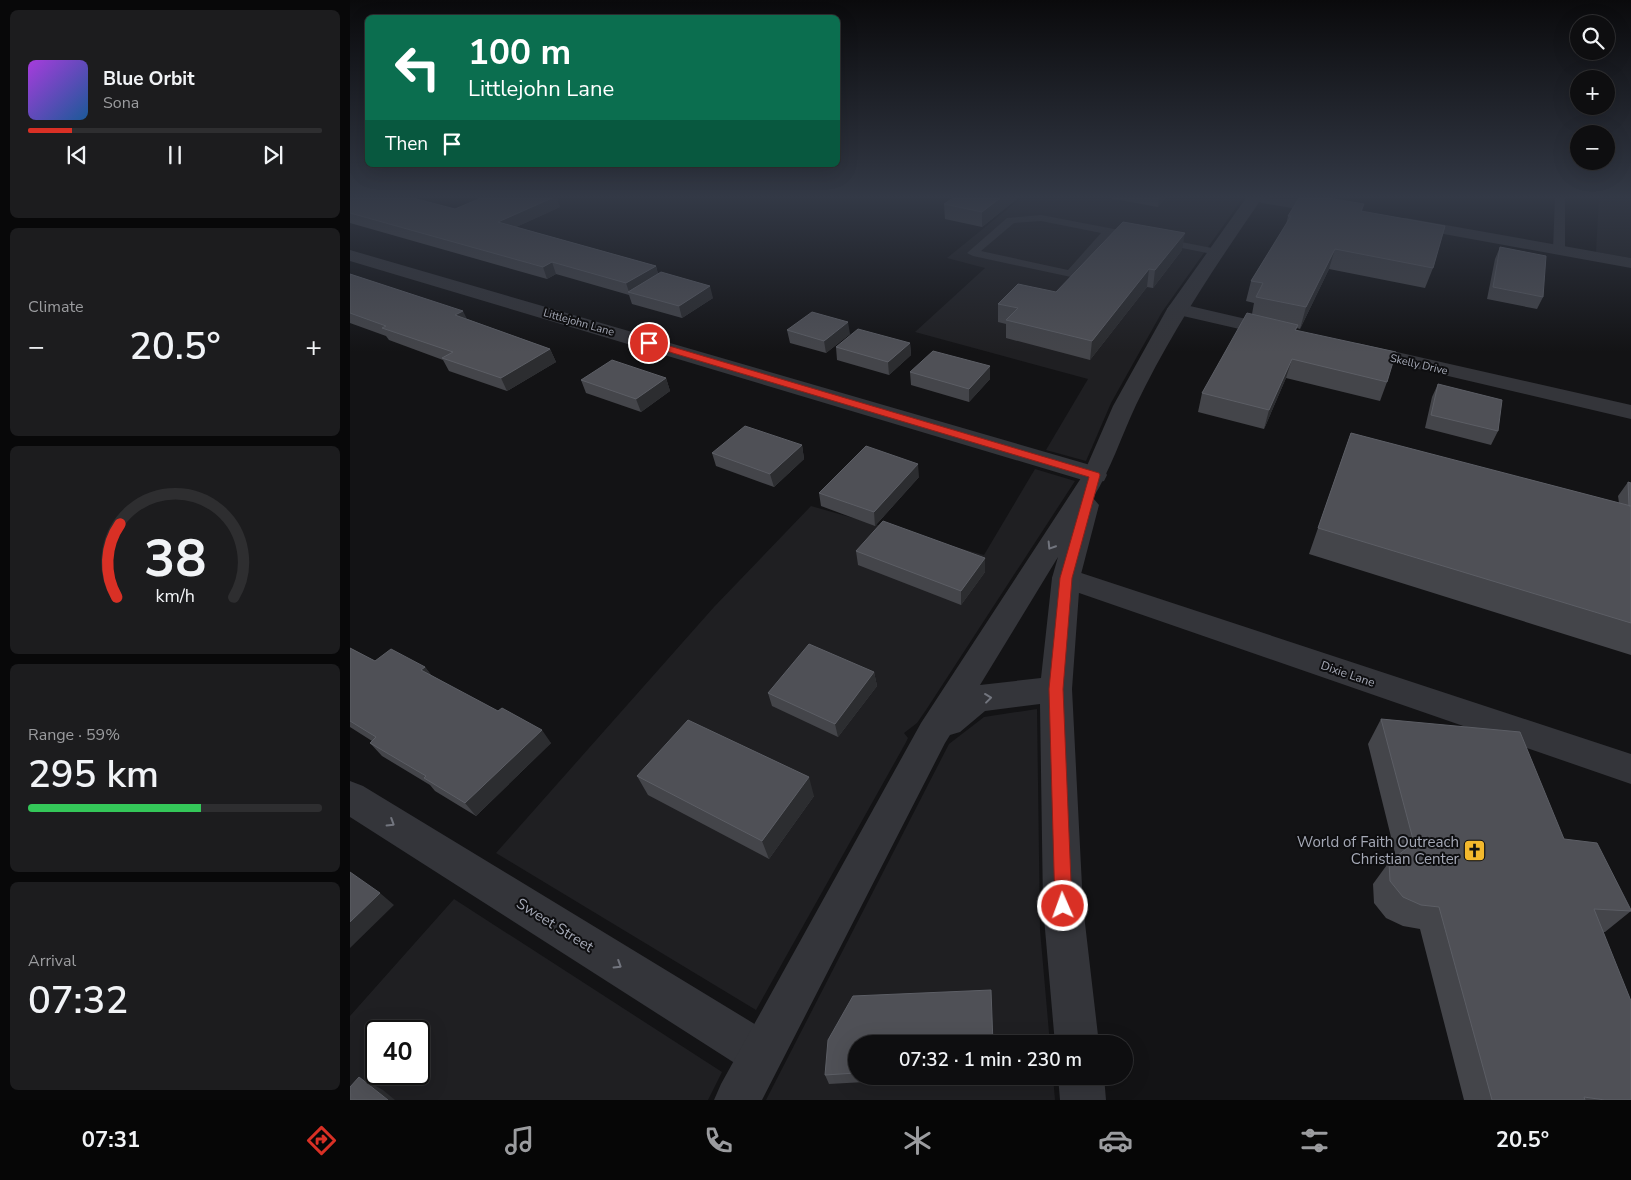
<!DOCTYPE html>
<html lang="en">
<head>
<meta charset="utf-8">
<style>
  :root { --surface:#0e0e10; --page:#1c1c1e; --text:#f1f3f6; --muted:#9b9c9f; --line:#2e2e30; --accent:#d93025 }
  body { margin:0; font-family:"Nunito Sans",sans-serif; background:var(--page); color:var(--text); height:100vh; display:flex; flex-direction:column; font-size:19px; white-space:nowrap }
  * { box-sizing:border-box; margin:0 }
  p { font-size:16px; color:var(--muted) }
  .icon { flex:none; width:28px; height:28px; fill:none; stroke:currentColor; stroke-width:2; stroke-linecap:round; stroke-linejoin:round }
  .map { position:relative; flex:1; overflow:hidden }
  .side { display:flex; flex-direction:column; gap:10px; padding:10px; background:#080809; width:350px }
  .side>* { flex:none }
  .guide { position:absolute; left:15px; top:15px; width:475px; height:152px; border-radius:8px; box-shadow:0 5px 20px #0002,0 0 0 1px var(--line); background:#0b6e4f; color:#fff; overflow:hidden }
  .buttons { position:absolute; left:1220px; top:15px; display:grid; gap:10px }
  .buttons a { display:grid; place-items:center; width:45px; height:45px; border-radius:50%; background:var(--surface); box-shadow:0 5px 20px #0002,0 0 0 1px var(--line); font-size:25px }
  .speed { position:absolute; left:15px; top:1020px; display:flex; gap:10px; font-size:25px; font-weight:700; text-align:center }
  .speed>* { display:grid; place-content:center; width:65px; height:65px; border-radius:50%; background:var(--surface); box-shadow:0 5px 20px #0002,0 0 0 1px var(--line); line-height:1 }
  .speed .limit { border:2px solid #111; border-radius:8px; background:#fff; color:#111 }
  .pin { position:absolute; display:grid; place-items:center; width:42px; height:42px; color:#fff; margin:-21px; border:2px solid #fff; border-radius:50%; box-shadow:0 1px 5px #0007 }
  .me { position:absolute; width:55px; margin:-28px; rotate:358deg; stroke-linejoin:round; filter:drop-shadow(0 0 4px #0008) }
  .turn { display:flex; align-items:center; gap:18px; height:105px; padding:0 20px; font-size:22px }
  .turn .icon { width:65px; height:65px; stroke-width:2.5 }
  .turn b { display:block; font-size:35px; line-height:42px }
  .then { display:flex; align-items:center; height:48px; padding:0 20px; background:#0003; gap:10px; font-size:19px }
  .big { font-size:38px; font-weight:600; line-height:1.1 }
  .side .tile { flex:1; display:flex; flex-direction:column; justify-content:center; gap:8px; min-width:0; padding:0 18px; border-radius:8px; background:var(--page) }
  .side .dial { align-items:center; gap:0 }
  .dial svg { height:130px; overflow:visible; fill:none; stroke:var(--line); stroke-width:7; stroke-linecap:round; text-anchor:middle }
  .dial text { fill:var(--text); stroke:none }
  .song { display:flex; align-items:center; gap:15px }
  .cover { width:60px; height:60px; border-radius:8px; background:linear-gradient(135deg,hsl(280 70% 55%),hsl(210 70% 35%)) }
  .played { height:5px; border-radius:2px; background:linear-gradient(90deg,var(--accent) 15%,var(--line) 15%) }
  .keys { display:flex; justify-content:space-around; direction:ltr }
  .heat { display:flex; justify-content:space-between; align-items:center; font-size:28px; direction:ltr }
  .charge { height:8px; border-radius:4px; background:linear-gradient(90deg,#34c759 59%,var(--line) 0) }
  .trip { position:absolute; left:498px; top:1035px; width:285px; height:50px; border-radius:25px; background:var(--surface); box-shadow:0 5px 20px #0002,0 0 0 1px var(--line); font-weight:600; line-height:50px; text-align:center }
  .menu { display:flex; height:80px; justify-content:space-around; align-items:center; background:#060606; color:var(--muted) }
  .menu .icon { width:35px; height:35px }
  .menu .active { color:var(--accent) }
  .menu b { font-size:22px; color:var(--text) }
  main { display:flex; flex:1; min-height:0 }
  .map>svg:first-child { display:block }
  .built { fill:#1f1f22; fill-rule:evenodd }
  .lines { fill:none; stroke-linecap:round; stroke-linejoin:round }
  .service { fill:#34353a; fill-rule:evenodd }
  .minor { fill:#34353a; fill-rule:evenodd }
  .tertiary { fill:#34353a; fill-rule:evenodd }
  .wall { fill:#44454a }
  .shaded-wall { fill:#2c2d30 }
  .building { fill:#4f5056; stroke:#5c5e65 }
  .oneway { stroke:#72757e }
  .route { fill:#d93025; stroke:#8d1f18 }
  .labels { text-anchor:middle; stroke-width:4; stroke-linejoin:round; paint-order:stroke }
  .far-street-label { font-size:11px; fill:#a5a9b6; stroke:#0e0e10 }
  .street-label { font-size:12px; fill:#a5a9b6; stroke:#0e0e10 }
  .near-poi-label { font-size:15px; fill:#a5a9b6; stroke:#0e0e10; text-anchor:end }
  .near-street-label { font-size:15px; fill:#a5a9b6; stroke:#0e0e10 }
</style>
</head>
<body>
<main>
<section class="side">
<div class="tile">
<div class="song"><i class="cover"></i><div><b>Blue Orbit</b><p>Sona</p></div></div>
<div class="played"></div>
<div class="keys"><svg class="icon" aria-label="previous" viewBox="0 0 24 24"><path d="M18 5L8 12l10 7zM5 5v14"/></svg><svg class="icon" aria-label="pause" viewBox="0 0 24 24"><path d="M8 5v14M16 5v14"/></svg><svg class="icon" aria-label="next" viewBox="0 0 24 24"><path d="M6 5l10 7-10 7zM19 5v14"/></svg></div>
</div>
<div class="tile"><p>Climate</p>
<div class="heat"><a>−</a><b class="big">20.5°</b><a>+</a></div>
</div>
<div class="tile dial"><svg viewBox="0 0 100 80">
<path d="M14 69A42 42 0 1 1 86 69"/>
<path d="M14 69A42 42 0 0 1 16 24" stroke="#d93025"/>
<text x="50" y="56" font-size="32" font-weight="700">38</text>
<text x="50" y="72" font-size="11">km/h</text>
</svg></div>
<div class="tile"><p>Range · 59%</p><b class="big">295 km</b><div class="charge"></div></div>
<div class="tile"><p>Arrival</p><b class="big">07:32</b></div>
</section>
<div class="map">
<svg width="1281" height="1100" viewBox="0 0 1281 1100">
  <rect width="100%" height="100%" fill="#131315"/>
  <path class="built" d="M671,198H893L812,312L761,403L736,461L696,450L738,379L565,332L635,268L597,258Z
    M1249,198H1281V258L1246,252Z
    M685,469L725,481L576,710L567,723L554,733L558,738L555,744L406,1010L146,853L364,607L461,506L634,555Z
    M687,709L690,930L700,1044H506V1076H703L705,1100H416L599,744L634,717Z
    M104,899L372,1072L358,1100H0V1016ZM26,1031H69V1074H26Z"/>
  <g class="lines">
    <path class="service" d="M1205,198H1215V250L1209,253L1203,250Z
      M691,215L785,233L790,236L785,239L761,235L725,276L721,277L623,256L617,253L657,218ZM691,221L751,233L718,270L631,251L664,223Z
      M811,238L867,249L873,252L867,255L807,243L806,241Z"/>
    <path class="minor" d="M904,198C919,198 982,199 990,210L982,215L912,203Z
      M1056,218L1281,258V268L1050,226L1048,223L1050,220Z
      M0,250L754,469L757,475L754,481L745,483L736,481L0,261Z
      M827,303L935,328L938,332L935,336L928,338L820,313L817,309L820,305Z
      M1007,343L1281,405V419L1000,353L997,349L1000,345Z
      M716,568L1281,754V784L706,585L702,578L706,571Z
      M0,781L13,786L426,1037L432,1053L426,1069L410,1075L394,1069L0,817Z"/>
    <path class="tertiary" d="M896,198H912C866,265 821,332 786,405C771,437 761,469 743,498L749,505L730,578L722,689L733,906L749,1044H705L693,906L690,704L635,711L610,732L600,735L595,743L412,1100H364L371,1084L571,723L733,475L763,406L817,309ZM708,557L702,578L691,678L630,685Z
      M708,1076H754L756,1100H710Z"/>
  </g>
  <path class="wall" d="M0,198L105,209L210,207L166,227L306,266L308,274L363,298L332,318L282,304L279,295L206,274L197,279L0,223Z
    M603,198H668L632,227L595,219L594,204Z
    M759,198H815L808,207Z
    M1014,204L1012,211L1083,268L1075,288L979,269L950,329L947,328L946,330L1037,382L1030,401L936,378L914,429L848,412L852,393L902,314L904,303L896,301L901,281L936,225L938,216Z
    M1150,247L1193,297L1187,309L1137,299L1145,259Z
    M832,250L803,288L797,287L740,360L656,338V324L648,322V304L706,292Z
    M0,274L117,319L200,349L206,362L157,391L99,371L93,360L39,340L36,336L0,323Z
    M437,330L500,334L476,353L440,343Z
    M560,343L561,355L539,375L487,360L486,347Z
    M560,372L640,379L619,402L561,385Z
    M316,378L320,391L291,412L236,393L231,380Z
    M1088,384L1148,431L1141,445L1075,428L1082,397Z
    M1001,433L1269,503L1268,496L1278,482L1281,483V655L959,554Z
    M452,445L454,459L424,487L366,466L362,453Z
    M569,477L525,526L471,506L469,493Z
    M506,551L635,558V572L611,605L508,565Z
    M0,648L25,661L75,667L81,675L201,743L126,816L85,791L80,785L32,756L20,743L22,741L0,727Z
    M524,672L527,686L488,737L422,706L418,693Z
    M1031,719L1214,839L1281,910V911L1255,932H1253L1281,1100H1114L1070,929L1053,926L1036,918L1024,903L1023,884L1039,862L1046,857L1018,744Z
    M287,776L464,796L419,859L298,795Z
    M506,1044V1076H621L479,1084L475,1075Z"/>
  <path class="shaded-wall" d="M202,198H207L210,207L153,233L148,222Z
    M650,198H668L632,227V212Z
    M809,198H815L808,207Z
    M835,233L832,250L803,288L805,270Z
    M985,249L979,269L950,329L956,307Z
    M202,262L206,274L197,279L193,267Z
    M306,266L309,278L279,292L276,283Z
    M799,269L797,287L740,360L742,341Z
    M360,286L363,298L332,318L329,306Z
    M113,311L119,323L105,315Z
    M498,322L500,334L476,353L474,341Z
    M560,343L561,355L539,375L538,362Z
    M200,349L206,362L157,391L151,378Z
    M942,359L936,378L914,429L919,410Z
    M640,366V379L619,402V389Z
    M316,378L320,391L291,412L286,399Z
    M452,445L454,459L424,487L420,474Z
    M568,464L569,477L525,526L524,512Z
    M635,558V572L611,605V591Z
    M75,667L85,680L71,670Z
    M524,672L527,686L488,737L485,724Z
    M192,730L201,743L126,816L115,803Z
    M459,777L464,796L419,859L412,841Z
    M30,893L44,905L0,948V922Z
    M9,1077L33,1090L45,1100H38Z"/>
  <path class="building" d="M0,198H63L105,209L131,198H202L148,222L306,266L276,283L202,262L193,267L0,213Z
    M603,198H650L632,212L594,204Z
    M949,198H978L1014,204L1011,211L1095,226L1083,268L985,249L956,307L906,297L913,283L901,281L941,216H938Z
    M773,222L835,233L805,270L799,269L742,341L656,320L668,308L648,304L668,284L706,292Z
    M1150,247L1196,256L1193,297L1143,287Z
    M311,272L360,286L329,306L278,292Z
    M0,274L113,311L105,315L200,349L151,378L92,358L103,352L32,328L36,326L0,313Z
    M462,312L498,322L474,341L437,330Z
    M897,313L948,325L945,330L1046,352L1037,382L942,359L919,410L852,393Z
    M508,329L560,343L538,362L486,347Z
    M583,351L640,366L619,389L560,372Z
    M262,360L316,378L286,399L231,380Z
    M1088,384L1152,400L1148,431L1081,415Z
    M395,426L452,445L420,474L362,453Z
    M1001,433L1281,506V623L968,528Z
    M516,446L568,464L524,512L469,493Z
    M1278,482L1281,483V506H1279Z
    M533,521L635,558L611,591L506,551Z
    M459,644L524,672L485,724L418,693Z
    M0,648L25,661L41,649L75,667L71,670L148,711L152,708L192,730L115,803L74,778L76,776L20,743L26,737L0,721Z
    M1031,719L1170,732L1214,839L1247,843L1281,910V911L1244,909L1281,1001V1100H1255L1234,1097L1235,1100H1142L1089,907L1071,905L1053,897L1040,881L1039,862L1064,843Z
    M338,720L459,777L412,841L287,776Z
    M0,872L30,893L0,922Z
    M641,990L643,1044H506V1073L475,1075L478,1040L503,996Z
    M9,1077L38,1100H0V1087Z"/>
  <defs><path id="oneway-chevron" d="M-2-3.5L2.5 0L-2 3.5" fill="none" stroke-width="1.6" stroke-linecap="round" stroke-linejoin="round" transform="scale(1.25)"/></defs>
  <g class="oneway">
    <use href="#oneway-chevron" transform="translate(701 546) rotate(122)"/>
    <use href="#oneway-chevron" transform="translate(638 698) rotate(-7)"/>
    <use href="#oneway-chevron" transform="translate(41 823) rotate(32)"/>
    <use href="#oneway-chevron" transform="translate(268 965) rotate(32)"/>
  </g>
  <linearGradient id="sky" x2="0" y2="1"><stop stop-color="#0a0a0c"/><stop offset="0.56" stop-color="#333946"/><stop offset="1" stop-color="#333946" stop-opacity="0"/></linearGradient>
  <rect width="1281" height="352" fill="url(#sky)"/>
  <path class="route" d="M299,340L749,473L750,475L722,578L713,689L722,906L719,911L713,914L708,911L705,906L699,689L710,578L739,477L296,345L295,343Z"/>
  <defs>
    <symbol id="church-square" viewBox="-11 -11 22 22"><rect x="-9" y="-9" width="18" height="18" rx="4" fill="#f3b82d" stroke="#0e0e10"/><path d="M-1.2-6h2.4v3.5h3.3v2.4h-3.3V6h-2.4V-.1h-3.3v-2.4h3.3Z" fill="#111"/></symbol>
  </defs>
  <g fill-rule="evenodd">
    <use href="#church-square" x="1112" y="838" width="25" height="25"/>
  </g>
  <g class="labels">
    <g class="far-street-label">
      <text transform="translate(229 322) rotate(16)" y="4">Littlejohn Lane</text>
      <text transform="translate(1069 364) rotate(13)" y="4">Skelly Drive</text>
    </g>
    <g class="street-label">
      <text transform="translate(998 674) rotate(19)" y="4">Dixie Lane</text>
    </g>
    <g class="near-poi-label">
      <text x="1109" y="847">World of Faith Outreach<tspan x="1109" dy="17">Christian Center</tspan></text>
    </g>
    <g class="near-street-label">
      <text transform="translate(205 925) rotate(32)" y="5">Sweet Street</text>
    </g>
  </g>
</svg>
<div class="buttons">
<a><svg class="icon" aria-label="search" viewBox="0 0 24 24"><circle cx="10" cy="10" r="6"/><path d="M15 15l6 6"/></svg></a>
<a>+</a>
<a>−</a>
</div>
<div class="speed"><div class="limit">40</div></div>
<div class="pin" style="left:299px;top:343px;background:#d93025"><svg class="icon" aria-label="arrive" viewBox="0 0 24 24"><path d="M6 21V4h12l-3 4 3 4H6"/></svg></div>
<svg class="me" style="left:713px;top:906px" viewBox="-20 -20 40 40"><circle r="17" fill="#d93025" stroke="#fff" stroke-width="3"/><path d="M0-11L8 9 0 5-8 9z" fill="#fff"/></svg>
<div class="trip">07:32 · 1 min · 230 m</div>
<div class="guide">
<div class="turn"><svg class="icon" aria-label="left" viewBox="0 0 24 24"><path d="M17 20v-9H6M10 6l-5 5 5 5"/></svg><div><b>100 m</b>Littlejohn Lane</div></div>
<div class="then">Then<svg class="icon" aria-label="arrive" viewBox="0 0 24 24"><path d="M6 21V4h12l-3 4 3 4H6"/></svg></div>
</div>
</div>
</main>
<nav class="menu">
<b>07:31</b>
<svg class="icon active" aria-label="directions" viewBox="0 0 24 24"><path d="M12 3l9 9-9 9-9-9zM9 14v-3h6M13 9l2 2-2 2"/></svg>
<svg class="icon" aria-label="music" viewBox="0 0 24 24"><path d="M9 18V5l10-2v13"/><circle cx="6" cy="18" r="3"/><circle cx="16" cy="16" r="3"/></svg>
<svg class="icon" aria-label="phone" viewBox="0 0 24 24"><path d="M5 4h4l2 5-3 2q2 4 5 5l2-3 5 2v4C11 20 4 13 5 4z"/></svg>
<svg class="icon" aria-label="climate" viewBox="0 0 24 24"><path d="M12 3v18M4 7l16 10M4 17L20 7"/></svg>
<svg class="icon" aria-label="car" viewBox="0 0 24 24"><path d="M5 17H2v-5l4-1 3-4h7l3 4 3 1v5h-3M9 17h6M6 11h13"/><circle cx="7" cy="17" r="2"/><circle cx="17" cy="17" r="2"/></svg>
<svg class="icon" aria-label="filters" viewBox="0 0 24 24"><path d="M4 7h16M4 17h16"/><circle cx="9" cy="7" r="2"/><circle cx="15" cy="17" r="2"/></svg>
<b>20.5°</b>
</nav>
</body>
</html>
